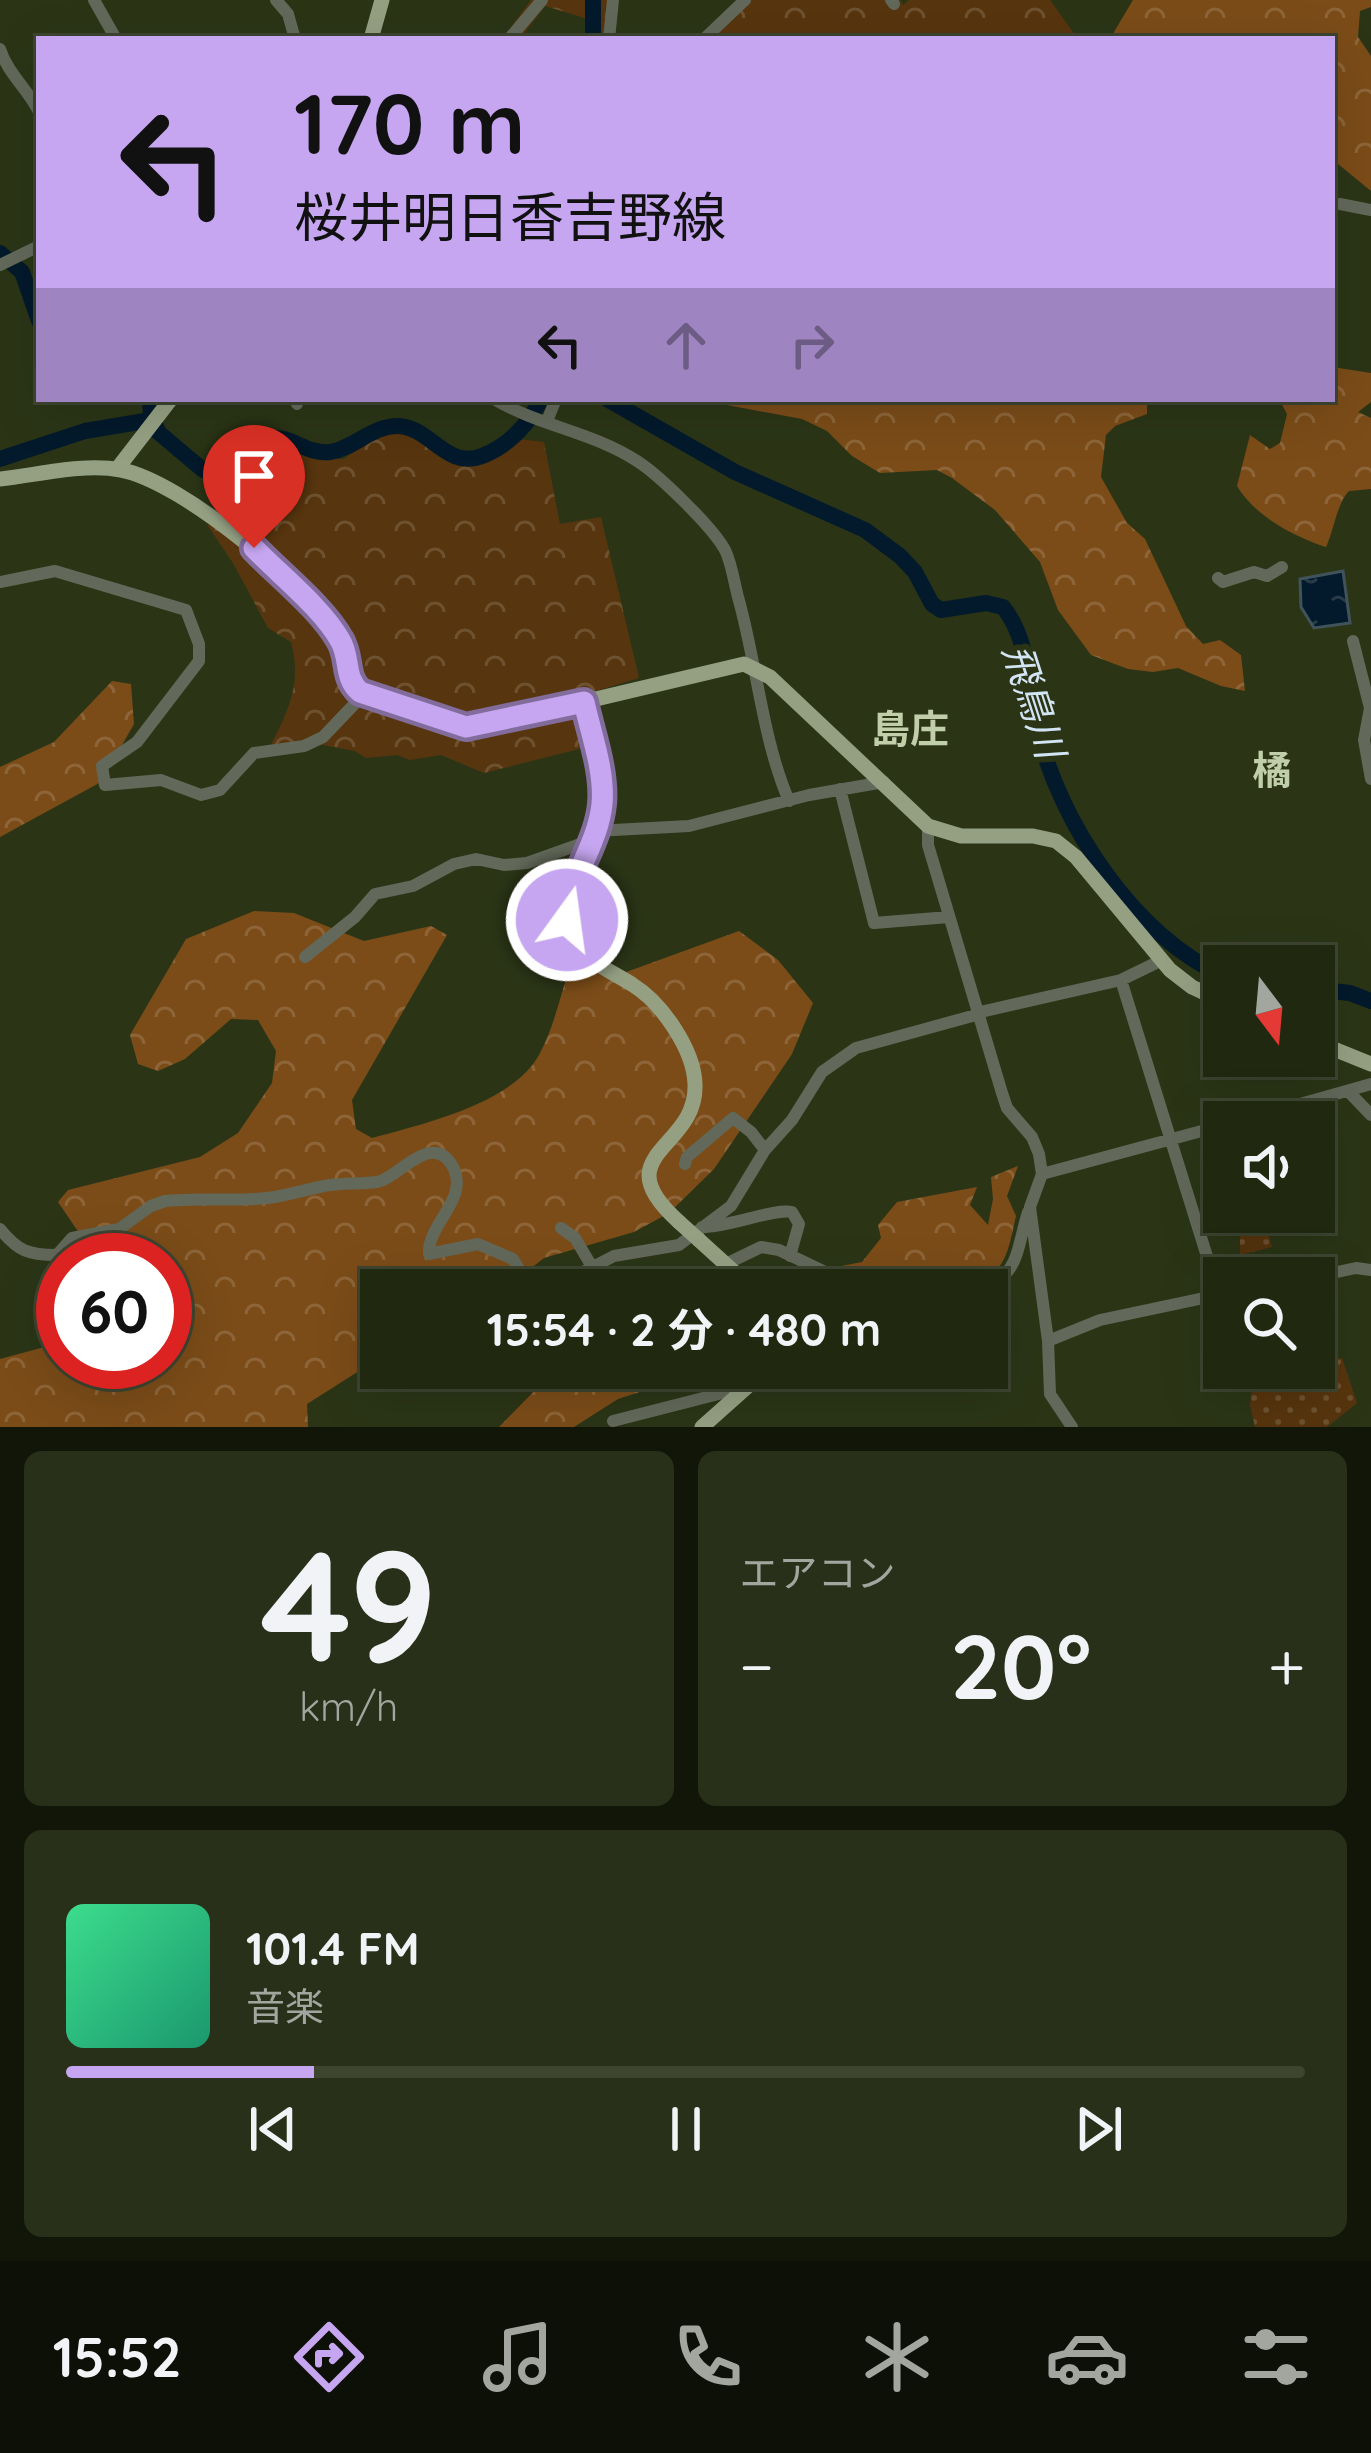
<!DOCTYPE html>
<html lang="ja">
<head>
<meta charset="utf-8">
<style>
  :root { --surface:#202810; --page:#283019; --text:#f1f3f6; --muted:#a2a69f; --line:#3d4430; --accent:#c6a6f0 }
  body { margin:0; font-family:Quicksand,"Noto Sans JP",sans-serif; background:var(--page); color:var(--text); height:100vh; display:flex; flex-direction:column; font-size:45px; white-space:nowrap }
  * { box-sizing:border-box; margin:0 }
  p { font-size:39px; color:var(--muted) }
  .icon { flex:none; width:66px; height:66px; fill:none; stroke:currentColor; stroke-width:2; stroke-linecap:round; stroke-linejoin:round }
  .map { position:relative; height:1427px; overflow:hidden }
  .side { display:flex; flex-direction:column; gap:24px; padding:24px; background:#121609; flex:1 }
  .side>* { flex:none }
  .top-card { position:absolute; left:36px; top:36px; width:1299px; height:366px; border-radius:0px; box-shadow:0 12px 48px #0002,0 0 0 3px var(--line); background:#c6a6f0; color:#111; overflow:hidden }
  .needle { width:78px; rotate:164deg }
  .controls { position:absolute; left:1203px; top:945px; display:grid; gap:24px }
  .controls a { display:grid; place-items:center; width:132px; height:132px; border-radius:0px; background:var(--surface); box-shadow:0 12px 48px #0002,0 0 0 3px var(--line); font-size:60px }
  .speed { position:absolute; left:36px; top:1233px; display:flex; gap:24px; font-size:60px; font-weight:700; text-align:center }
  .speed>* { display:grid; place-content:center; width:156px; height:156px; border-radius:50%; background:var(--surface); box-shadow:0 12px 48px #0002,0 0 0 3px var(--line); line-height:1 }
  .speed .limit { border:18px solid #d22; background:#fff; color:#111 }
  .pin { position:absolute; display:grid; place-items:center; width:102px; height:102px; color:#fff; margin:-123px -51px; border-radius:50% 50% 50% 0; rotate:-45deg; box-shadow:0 0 12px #0007 }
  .pin .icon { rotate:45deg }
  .me { position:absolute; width:132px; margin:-66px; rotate:14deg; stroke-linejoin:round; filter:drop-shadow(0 0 9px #0008) }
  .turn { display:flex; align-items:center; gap:42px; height:252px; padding:0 60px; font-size:54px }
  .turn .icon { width:156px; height:156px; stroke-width:2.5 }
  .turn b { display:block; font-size:84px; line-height:102px }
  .lanes { display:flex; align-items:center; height:114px; padding:0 60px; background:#0003; justify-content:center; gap:60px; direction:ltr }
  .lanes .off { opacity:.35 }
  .big { font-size:90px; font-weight:700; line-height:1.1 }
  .side .card { flex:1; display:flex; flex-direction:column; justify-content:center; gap:18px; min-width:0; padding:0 42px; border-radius:18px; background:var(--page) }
  .side .dial { align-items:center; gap:0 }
  .dial b { font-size:156px; line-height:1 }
  .song { display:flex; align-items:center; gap:36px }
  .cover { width:144px; height:144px; border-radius:18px; background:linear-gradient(135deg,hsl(150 70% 55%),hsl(160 70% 35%)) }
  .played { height:12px; border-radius:6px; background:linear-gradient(90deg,var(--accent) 20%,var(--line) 20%) }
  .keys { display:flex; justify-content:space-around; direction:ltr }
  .heat { display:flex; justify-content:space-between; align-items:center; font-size:66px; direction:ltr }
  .side .tiles { flex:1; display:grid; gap:24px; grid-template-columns:1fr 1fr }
  .card:last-child { grid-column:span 2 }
  .trip { position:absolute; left:360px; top:1269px; width:648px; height:120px; border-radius:0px; background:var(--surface); box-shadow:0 12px 48px #0002,0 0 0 3px var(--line); font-weight:700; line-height:120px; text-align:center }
  .tab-bar { display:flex; height:192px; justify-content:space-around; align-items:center; background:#0d1006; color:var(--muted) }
  .tab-bar .icon { width:84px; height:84px }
  .tab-bar .current { color:var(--accent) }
  .tab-bar b { font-size:54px; color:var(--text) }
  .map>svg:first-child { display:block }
  .grass { fill:url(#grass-dots) }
  .forest { fill:url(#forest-crowns) }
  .park { fill:url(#park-crowns) }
  .water { fill:url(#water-ripples); stroke:#41535a; stroke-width:3 }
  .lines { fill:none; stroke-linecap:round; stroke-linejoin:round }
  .river { stroke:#031a2c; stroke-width:16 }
  .minor { stroke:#63695a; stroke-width:12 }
  .major { stroke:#95a083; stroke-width:15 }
  .major-bridge { stroke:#95a083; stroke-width:15 }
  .route-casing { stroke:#816c9c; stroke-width:30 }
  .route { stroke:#c6a6f0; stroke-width:21 }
  .labels { text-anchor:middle; stroke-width:12; stroke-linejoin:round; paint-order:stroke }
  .water-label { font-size:39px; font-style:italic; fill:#d3e5f5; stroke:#2b3516 }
  .neighbourhood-label { font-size:39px; font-weight:bold; fill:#c0ceaa; stroke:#2b3516 }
</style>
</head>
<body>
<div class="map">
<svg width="1371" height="1427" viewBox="0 0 1371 1427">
  <defs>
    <pattern id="grass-dots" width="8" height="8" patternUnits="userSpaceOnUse" patternTransform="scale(3)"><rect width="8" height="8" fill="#57350e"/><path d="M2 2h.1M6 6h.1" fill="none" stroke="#6e5230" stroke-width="1.8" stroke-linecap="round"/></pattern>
    <pattern id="forest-crowns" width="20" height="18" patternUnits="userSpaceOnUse" patternTransform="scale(3)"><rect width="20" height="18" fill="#7b4c18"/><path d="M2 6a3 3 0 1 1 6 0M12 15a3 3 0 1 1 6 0" fill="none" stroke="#8d6538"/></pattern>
    <pattern id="park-crowns" width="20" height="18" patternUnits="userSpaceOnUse" patternTransform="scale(3)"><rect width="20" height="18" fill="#57350e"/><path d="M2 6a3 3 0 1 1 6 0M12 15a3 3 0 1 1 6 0" fill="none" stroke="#6e5230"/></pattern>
    <pattern id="water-ripples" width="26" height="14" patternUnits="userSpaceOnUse" patternTransform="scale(3)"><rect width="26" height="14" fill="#031a2c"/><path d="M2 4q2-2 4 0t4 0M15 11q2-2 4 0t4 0" fill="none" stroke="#273b49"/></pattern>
  </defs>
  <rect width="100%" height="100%" fill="#2b3516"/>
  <path class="grass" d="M1232,1212H1262L1272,1247L1240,1255V1228Z
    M1342,1358L1357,1403L1327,1427H1255L1250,1405L1253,1381Z"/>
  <path class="forest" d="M1133,0H1371V7L1360,11L1358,37L1371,56V191L1332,159V39H1115L1114,32Z
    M1332,367L1371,373V402L1358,412L1371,418V489L1349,491C1337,503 1334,530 1326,547C1294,537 1255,516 1237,486L1250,435L1270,449L1280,443L1287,414L1279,399H1332Z
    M721,399H1147V414L1115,426L1106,435L1101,477L1127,523L1145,539L1186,626L1203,644L1220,640L1241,655L1245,691L1221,686L1178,668L1153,672L1128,669L1091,655L1058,610L1040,562L995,510L952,478L937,470L880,473L852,456L827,431L802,419L727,405Z
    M112,681L131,684L134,724L101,782L0,837V767L54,742Z
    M254,911L294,913L364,941L431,926L447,935L352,1100L356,1129L372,1138C422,1124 512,1104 539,1055C555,1026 562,988 573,957L618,975L739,931L778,960L813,1003L792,1054L714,1169L669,1213L634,1232L544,1258L503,1290H381V1357L307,1404L308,1427H0V1359L63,1342V1362H165V1260H92L88,1246L58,1202L68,1190L200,1157L238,1133L272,1083L276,1051L258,1020L231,1019L185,1059L158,1071L138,1064L130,1035L186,939Z
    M1018,1166L1007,1196L1016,1216C1012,1232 1009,1256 998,1268C974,1298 861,1275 826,1269L862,1262L881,1238L878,1225L897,1202L977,1187L970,1205L988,1225L993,1199L991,1177Z
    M550,1368H681L674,1381L618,1399L574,1427H499L548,1377Z"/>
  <path class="park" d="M531,0H618L615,39H599L598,22L545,6L520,39H502Z
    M740,0H900L903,5L909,0H1050L1078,39H701Z
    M401,430C454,452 460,489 518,439L544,442L560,524L601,517L639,678L579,696L587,747L484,773L441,755L410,760L397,755L366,758L355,751L318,744L270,747C289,710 302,683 291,642L268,628L233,563L208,526L221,507L228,472L263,445L281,441L323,459H344L365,442Z"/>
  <path class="water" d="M1343,571L1350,623L1314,628L1301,607L1300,579Z"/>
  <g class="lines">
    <path class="river" d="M593,39V0
      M0,253L22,272L39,321
      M150,399L151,418L157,429
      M607,399L735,472L865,530L900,556L915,572L932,604L941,610L986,603L1003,607C1030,640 1029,692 1038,731C1060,823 1135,937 1224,976
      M0,459L85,431L145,421L203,470C233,471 242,446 268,439C290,433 305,455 330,452C354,449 372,425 399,426C431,428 447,470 482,456C510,445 528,425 541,399
      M1314,989L1350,993L1371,1001"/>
    <path class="minor" d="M94,0L116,39
      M276,0L288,14L295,39
      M891,0L894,4
      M509,39L542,0
      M609,39L613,0
      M704,39L745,0
      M0,49C8,74 28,89 39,112
      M1340,204L1371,210
      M0,265L39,246
      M296,399L297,404
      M494,399C539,426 593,432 637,461C659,475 715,529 726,552C732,566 734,582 738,597C757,664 762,738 789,801
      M547,421L556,399
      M1218,578L1223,582L1254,572L1267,576L1282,567
      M0,582L55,571L186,610L199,644V661L137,742L102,766L105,785L161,780L201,795L220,790L254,753L304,746L323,737L364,694
      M1353,641L1370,708L1364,740L1371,779
      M840,789L874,923L949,917
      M928,826V845L1002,1093L1007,1108L1032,1137L1039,1154L1042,1174L1030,1207L1048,1341L1050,1394L1072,1427
      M595,831L689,826L809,795L884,782
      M305,957L355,917L375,894L413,886L454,864L476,859L504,865L527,863L589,841
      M1121,980L1219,1295
      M976,1013L1121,980L1162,960
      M1348,1091L1371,1115
      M1236,1122L1371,1084
      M685,1164L687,1157L733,1118L751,1132L765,1150
      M1042,1174L1224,1125
      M702,1227C730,1227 774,1208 792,1212L799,1224L790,1256
      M561,1228L575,1238L591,1265
      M0,1229C18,1251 28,1255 57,1255L72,1238L119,1229L151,1206L165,1201C199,1197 233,1202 267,1198C288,1196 309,1188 330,1185C346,1183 361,1184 377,1182C398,1179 434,1127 454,1169C468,1200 427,1225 429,1254L478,1244L513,1259L528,1284L536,1290
      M726,1264L761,1247L779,1250L844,1281L887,1290
      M1309,1278L1356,1268L1371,1270
      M548,1290L614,1256L679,1245L731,1206L765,1150L792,1120L822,1072L856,1048L976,1015
      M971,1290C1020,1280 1015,1254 1028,1212
      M1048,1341L1100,1320L1223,1294
      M502,1373L508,1368
      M613,1421L746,1387"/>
    <path class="major" d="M371,39L382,0
      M117,469L171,399
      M0,479C38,475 83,463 121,470C181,481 307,586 339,638C350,655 344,674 356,690L451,725L490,724L744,664L770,677L928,826L961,836H1033L1056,841L1076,857L1170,970L1192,987L1224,1002
      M584,702C591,734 604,770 602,802C599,845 551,890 570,934C582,961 610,970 633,985C662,1003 694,1050 695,1084C698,1150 602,1153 679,1222
      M1314,1041L1371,1064
      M699,1240L754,1290
      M702,1427L747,1387L759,1368"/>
    <path class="major-bridge" d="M679,1222L699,1240"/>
  </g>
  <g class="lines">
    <defs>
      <path id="route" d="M254,548C280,575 322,608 340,640C351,658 343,677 360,692L466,727L584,702C591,734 605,771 602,804C598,845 569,877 567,920"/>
    </defs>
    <use href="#route" class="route-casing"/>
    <use href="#route" class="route"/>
  </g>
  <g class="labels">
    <g class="water-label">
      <text transform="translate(1034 701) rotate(72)" y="14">飛鳥川</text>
    </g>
    <g class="neighbourhood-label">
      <text x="910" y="743">島庄</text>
      <text x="1272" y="784">橘</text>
    </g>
  </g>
</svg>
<div class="controls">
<a><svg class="needle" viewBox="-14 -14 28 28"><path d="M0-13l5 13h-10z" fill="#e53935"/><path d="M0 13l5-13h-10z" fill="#a2a69f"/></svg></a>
<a><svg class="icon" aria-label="sound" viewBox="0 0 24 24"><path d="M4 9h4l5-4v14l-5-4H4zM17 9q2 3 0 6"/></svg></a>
<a><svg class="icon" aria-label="search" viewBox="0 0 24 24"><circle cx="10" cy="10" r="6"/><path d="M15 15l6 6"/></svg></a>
</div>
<div class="speed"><div class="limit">60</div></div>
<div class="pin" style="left:254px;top:548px;background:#d93025"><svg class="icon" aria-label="arrive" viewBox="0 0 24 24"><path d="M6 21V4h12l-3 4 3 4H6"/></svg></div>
<svg class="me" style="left:567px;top:920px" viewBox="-20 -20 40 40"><circle r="17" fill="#c6a6f0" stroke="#fff" stroke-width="3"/><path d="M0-11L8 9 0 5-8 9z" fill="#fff"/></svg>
<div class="trip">15:54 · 2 分 · 480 m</div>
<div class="top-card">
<div class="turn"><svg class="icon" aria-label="left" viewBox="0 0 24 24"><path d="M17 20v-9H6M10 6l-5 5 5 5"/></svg><div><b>170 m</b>桜井明日香吉野線</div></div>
<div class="lanes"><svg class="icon" aria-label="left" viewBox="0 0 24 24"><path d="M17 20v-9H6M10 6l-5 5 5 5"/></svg><svg class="icon off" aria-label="ahead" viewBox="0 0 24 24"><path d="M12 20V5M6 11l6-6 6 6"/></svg><svg class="icon off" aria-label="right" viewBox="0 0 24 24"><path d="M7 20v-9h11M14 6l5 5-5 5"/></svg></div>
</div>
</div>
<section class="side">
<div class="tiles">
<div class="card dial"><b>49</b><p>km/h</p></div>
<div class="card"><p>エアコン</p>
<div class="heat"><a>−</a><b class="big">20°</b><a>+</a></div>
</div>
<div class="card">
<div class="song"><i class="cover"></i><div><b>101.4 FM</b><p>音楽</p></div></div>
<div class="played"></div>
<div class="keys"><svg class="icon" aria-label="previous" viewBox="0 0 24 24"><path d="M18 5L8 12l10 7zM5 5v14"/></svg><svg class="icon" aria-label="pause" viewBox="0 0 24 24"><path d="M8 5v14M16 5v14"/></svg><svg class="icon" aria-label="next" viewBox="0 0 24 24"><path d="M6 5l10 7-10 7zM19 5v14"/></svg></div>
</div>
</div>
</section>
<nav class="tab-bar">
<b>15:52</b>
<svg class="icon current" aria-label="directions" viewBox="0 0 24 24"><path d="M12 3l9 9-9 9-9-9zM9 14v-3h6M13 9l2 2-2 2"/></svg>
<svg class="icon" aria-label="music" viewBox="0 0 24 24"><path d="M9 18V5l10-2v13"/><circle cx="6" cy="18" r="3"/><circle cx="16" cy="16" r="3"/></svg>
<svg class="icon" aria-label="phone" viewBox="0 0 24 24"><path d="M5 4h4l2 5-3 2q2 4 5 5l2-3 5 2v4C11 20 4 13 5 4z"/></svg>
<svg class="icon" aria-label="climate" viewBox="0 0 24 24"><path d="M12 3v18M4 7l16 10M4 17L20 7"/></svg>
<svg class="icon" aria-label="car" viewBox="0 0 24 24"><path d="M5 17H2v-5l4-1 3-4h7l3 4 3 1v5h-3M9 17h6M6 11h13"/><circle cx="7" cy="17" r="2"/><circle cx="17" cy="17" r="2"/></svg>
<svg class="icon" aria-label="filters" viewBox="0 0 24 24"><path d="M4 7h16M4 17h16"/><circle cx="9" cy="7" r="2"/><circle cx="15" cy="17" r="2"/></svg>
</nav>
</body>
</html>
